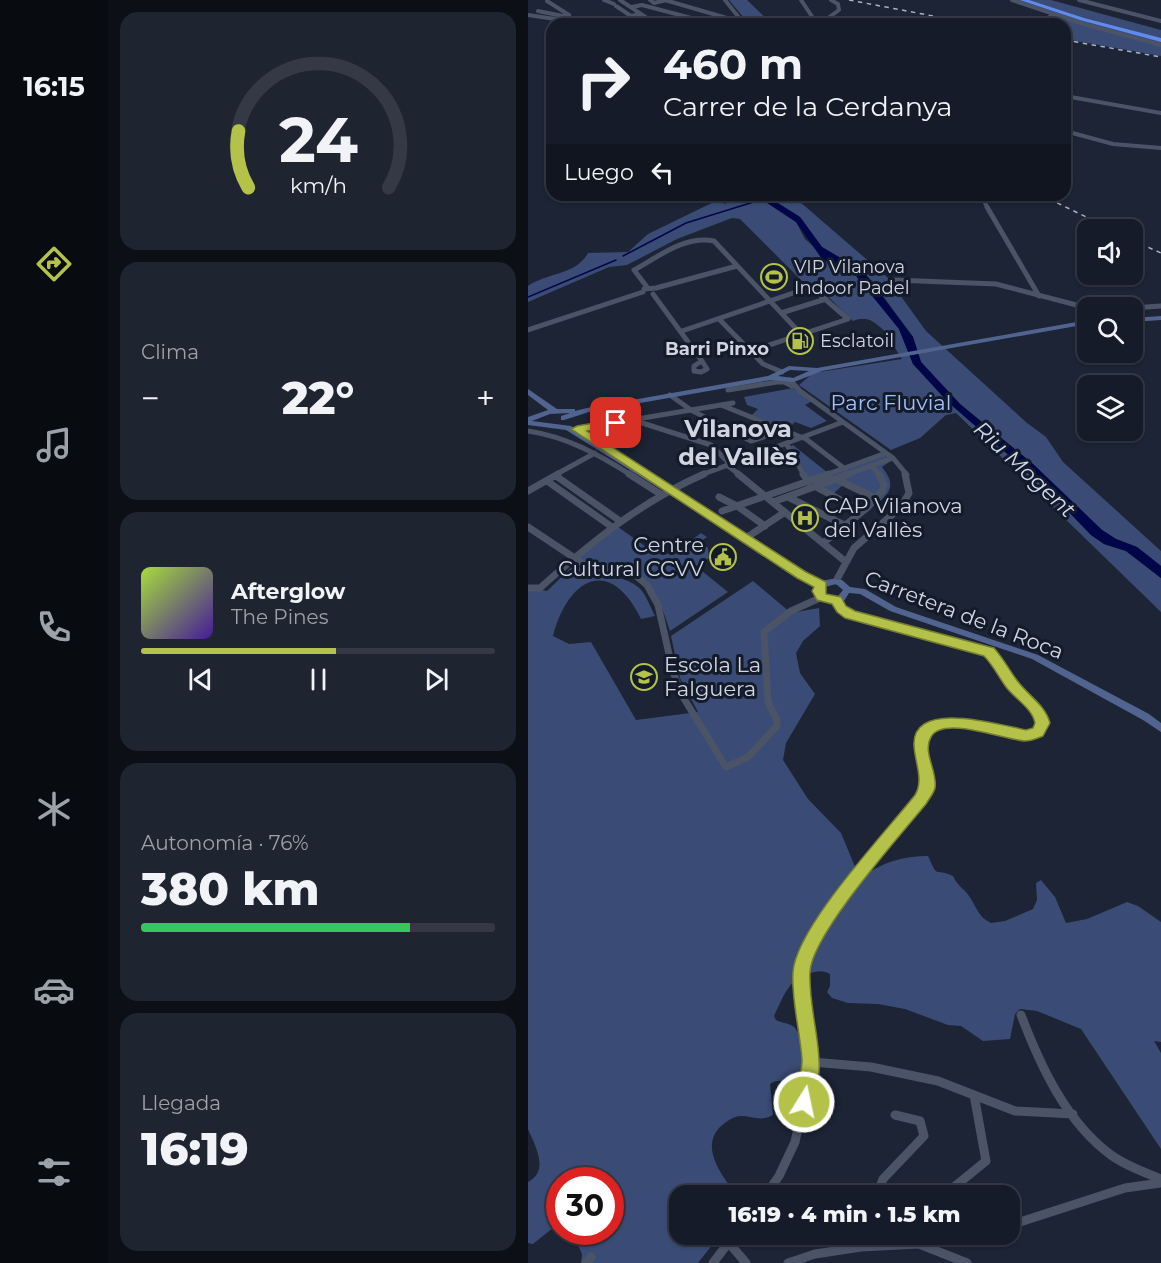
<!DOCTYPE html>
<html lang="es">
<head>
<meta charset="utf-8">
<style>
  :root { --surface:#151b28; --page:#1e2430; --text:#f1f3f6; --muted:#9da1a8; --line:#343945; --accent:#b5c24a }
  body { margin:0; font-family:Montserrat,sans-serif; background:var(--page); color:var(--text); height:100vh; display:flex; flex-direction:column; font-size:22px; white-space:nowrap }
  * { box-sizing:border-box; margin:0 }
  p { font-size:20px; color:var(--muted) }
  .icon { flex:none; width:33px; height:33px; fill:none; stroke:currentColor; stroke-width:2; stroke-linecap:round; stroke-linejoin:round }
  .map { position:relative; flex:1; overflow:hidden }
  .details { display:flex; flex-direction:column; gap:12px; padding:12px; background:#0c0f16; width:420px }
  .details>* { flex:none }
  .banner { position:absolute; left:18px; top:18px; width:525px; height:183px; border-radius:18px; box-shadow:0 2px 4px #0004,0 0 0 2px var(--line); background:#151b28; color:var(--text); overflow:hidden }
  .buttons { position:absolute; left:549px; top:219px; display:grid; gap:12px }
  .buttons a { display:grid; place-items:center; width:66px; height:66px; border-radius:12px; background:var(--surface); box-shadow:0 2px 4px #0004,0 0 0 2px var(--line); font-size:30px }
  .speed { position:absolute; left:18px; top:1167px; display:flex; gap:12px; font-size:30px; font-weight:700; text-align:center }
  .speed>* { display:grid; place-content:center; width:78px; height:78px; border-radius:50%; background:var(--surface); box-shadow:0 2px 4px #0004,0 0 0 2px var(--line); line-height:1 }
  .speed .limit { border:9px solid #d22; background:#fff; color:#111 }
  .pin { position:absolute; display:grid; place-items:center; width:51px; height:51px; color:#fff; margin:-26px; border-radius:12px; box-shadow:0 3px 9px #0006 }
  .me { position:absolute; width:66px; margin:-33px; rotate:10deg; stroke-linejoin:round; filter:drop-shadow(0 0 4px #0008) }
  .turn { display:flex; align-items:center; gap:21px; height:126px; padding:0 18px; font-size:27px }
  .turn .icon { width:78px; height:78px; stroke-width:2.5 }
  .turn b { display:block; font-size:42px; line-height:51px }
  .then { display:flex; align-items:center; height:57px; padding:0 18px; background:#0003; gap:12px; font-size:22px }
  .big { font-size:45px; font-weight:800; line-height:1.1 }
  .details .widget { flex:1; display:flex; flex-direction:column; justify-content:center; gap:9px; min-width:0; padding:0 21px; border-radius:18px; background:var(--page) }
  .details .dial { align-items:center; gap:0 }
  .dial svg { height:156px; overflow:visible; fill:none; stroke:var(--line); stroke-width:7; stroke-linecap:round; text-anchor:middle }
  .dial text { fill:var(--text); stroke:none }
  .song { display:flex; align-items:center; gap:18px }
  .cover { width:72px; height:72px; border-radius:9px; background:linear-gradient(135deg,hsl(80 70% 55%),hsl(260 70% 35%)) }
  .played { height:6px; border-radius:3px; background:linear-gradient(90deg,var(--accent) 55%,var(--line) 55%) }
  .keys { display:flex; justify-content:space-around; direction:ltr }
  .heat { display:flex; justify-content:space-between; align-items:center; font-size:33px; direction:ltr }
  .charge { height:9px; border-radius:4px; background:linear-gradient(90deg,#34c759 76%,var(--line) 0) }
  .trip { position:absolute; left:141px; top:1185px; width:351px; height:60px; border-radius:18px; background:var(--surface); box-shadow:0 2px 4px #0004,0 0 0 2px var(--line); font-weight:800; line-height:60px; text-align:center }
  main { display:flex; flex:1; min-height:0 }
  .menu { display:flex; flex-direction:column; width:108px; justify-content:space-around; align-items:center; background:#080b10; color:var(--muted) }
  .menu .icon { width:42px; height:42px }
  .menu .selected { color:var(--accent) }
  .menu b { font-size:27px; color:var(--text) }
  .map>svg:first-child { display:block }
  .green { fill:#3a4c75 }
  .water { fill:#010649 }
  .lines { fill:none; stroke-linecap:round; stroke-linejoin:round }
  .stream { stroke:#010649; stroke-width:1.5 }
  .street-far3 { stroke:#4b5467; stroke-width:4 }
  .street-far2 { stroke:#4b5467; stroke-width:5 }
  .street-far1 { stroke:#4b5467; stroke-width:7 }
  .street { stroke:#4b5467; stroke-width:9 }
  .secondary { fill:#51648f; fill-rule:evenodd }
  .highway { fill:#608aed; fill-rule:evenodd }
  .rail { stroke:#abb1bd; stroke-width:1.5; stroke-dasharray:4.5 4.5; stroke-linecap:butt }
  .route { fill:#b5c24a; stroke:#767e30; stroke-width:1.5 }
  .labels { text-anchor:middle; stroke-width:6; stroke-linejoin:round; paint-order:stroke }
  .far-poi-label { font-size:18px; fill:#d0d5e0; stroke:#131a2a; text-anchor:start }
  .far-neighbourhood-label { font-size:18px; font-weight:bold; fill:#d0d5e0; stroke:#131a2a }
  .park-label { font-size:21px; fill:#a4c0fb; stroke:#131a2a }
  .poi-label { font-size:21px; fill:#d0d5e0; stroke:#131a2a; text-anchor:start }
  .street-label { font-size:21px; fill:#d0d5e0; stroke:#131a2a }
  .water-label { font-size:22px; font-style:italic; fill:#d0daee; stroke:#131a2a }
  .quarter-label { font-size:24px; font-weight:bold; fill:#d0d5e0; stroke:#131a2a }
</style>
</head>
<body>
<main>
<nav class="menu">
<b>16:15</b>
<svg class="icon selected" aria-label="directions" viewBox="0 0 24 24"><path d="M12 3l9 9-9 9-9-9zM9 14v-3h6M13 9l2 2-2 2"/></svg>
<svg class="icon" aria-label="music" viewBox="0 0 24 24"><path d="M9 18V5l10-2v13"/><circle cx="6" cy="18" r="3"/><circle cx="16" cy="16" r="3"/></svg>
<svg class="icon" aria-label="phone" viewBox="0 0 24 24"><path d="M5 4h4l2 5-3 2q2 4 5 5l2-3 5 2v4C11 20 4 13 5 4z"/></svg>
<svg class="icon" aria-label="climate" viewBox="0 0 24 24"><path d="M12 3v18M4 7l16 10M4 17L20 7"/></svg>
<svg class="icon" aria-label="car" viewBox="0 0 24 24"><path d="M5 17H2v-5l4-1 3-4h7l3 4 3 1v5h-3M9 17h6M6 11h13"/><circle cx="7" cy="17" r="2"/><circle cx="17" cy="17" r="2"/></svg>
<svg class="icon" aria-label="filters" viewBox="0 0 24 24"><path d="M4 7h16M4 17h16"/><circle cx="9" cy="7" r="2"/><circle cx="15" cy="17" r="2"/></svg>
</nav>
<section class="details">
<div class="widget dial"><svg viewBox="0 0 100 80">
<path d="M14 69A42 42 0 1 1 86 69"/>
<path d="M14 69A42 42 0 0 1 9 40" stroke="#b5c24a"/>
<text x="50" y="56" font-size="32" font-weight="700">24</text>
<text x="50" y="72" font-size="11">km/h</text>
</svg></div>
<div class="widget"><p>Clima</p>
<div class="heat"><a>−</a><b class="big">22°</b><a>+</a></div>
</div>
<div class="widget">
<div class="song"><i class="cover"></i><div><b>Afterglow</b><p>The Pines</p></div></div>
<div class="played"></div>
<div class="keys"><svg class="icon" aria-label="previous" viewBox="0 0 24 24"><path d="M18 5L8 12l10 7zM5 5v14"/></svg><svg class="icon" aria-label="pause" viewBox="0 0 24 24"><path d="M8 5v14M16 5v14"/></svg><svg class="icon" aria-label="next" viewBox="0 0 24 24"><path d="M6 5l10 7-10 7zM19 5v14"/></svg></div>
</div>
<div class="widget"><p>Autonomía · 76%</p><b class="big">380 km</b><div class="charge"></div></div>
<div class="widget"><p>Llegada</p><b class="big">16:19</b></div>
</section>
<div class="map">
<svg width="633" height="1263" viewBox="0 0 633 1263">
  <rect width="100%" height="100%" fill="#1c2435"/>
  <path class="green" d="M201,0H219L244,24H221Z
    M486,0H523L633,30V56L537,39V24H517L528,15Z
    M213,195H227L268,222L277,239L310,268L328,275L371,329L385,364L420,402L516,486L563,535L576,544L598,551L633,578V612L428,413L418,415L392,438L363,450L271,385L285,373L374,359L367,348L365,337C350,328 344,313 325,321L286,283L278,285L212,219L204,218L149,239L99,265L81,267L0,302V286C21,272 48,275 60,253L100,252L120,234L192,199L196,204L213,199Z
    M237,195H264L359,277L398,331L499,423L518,437L535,462L633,551V566L609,547L588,539L574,530L505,464L432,404L393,362L385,337L344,281L330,268L294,247L272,217Z
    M265,388L284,401L277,405L299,421L283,428L267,422L260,429L224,415L230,409L219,405L216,397Z
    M265,445L300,473L282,480L262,446Z
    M358,453L364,460L354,467C366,482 365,490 351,502L316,484L304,495L280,482Z
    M86,524L118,547L144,555L173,533L179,537L172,542L180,548L181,558L169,567L200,592L142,631L133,605L108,573L60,565L49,559Z
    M46,565C62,571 100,577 110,587C118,593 122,607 127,616L113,619C82,555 40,578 25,636L41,644L63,642L108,720L170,712L152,678L143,636L225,581L263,613L291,608L292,626L275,641L268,653L272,673L287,694L258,743L255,760L280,799L313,833L328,869L340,873C359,861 377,856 400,856C411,880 405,867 425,876C431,888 435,887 441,896C448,906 450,917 463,923L477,921L505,909L509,900L508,883L513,880L527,897L538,923L559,919L599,902L610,906L633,922V1042L626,1041L633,1053V1149L553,1029L509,1011L492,1009L487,1014L482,1039L455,1041L433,1026L420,1025L377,1009L350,1004L320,1003L304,998L299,992L302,986V974C295,970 290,971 283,973C261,977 255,998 246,1016L248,1020C253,1023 262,1023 266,1027C276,1036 277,1069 273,1080C263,1086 252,1076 242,1084L245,1115C233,1122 225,1116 212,1116C204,1117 198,1122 192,1127C171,1149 196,1177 208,1195L152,1196V1234L192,1235L170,1263H53L54,1254L44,1232H82V1180H32L31,1223L5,1244L0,1243V1182C22,1170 7,1146 0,1129V587L19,591Z"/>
  <path class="water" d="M227,195H237L272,217L294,247L336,272L385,337L393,362L432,404L505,464L574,530L588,539L609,547L633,566V578L598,551L576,544L563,535L516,486L420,402L385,364L371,329L328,276L294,259L268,222Z"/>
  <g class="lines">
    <path class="stream" d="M95,256L158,223L232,200
      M0,297L88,260"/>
    <path class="street-far3" d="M76,0L86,4
      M92,0L128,24
      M122,0L126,3L138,0
      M137,0L216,23
      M197,0L216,24
      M273,0L289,24
      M484,0L556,24L633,45
      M551,0L633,21
      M19,1L41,15
      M88,6L103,16L113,14
      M104,7L114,5L186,24
      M10,11L74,24
      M0,15L54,23
      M103,16L115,24
      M128,24L138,21L142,24
      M292,24L311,10L310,4L303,0
      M513,24L525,14
      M537,96L633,113
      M537,131L585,144L633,148
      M452,195L460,208"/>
    <path class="street-far2" d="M459,207L511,296
      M366,280L468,284L560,308
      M119,287L106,270C130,257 157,235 186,241L273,334
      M116,289L128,288L209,266
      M125,294L174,361
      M604,308L633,306
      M253,313L298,299
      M191,319L235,364L254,372
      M0,330L115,292
      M154,331L283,287L320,319L223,351
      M174,361L179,369L173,372L166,371V366Z
      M262,380L272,391L365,458L379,475
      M200,390L249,382H256L264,386
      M142,395L163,410L223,441L257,430
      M193,405L278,439L317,469
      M108,421L183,445L203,465
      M49,429L205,403
      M0,431C39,437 70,454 103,475
      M259,445L276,475
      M200,466L212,475
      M343,466L353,475
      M27,475L67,453
      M173,475L315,422
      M297,475L358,453
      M317,475L365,458"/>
    <path class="street-far1" d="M101,474L134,495
      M210,474L318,562
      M275,474L280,482
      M28,476L92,521
      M308,479L349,499
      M19,481L84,527
      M288,487L334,511
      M0,491L30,474
      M191,497L209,506L237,526
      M260,497L316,525
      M245,502L321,474
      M194,511L301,474
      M0,527L57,565L105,573L119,585L130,605L145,672L155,697L198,767L220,757L249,726V720L240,702L236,632L263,611L294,597
      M218,538L257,512
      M295,543L340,507L354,491L356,485L351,474
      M308,581L326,548L373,507L381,493L377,474
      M0,588H12C62,543 114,501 176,474
      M308,600L310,606L322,615L461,652L487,688L509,712L515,723L510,732C480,740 450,721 419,723C375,725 403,763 399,785C397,799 385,810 377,820"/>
    <path class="street" d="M493,1015C512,1065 538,1122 583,1155C598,1166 616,1172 633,1179
      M284,1062L343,1067L410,1081L487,1111L545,1114
      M237,1196L251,1176L267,1142L284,1062L274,973L277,953L312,899L378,818
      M349,1196L355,1179L396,1136L392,1121L367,1115
      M415,1196L458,1161L446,1095
      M492,1222L597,1188L633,1183
      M201,1243L218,1263
      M333,1247L337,1234
      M58,1263L63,1257
      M185,1263L207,1234
      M260,1263L287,1254L333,1247L391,1244L439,1263"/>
    <path class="secondary" d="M633,316V320L604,322V318Z
      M560,320V324L294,371L266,382L243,380L61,412L36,420H33V416L42,413L22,414L4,421L43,426L293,581L304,579L314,580L322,587L337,589L368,607L510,655L621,714L633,723V732L615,720L504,659L362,611L332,594L321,593L316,601L296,602L287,594L288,586L38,430L0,425V417L20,410L0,395V389L29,409H47V411L59,408L240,376L261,366L289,368ZM262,370L281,371L265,378L250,376ZM308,584L315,590L310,596L301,597L296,593L297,587Z"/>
    <path class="highway" d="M492,0H501L556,18L633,38V42L552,20Z"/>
    <path class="rail" d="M321,0L447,24
      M537,40L633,57
      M513,195L585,230
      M604,240L633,253"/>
  </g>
  <path class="route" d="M88,419L94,423L92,425L59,431L278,572L298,582V594L313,597L318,606L327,611L466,648C475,658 480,668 488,679C499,695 517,704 522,723L515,736C510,738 503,741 497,741C477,740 415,715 403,737C394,752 410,772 407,788C406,793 401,799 398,804C371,837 284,934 282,972C280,1019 303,1062 283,1108L276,1111L270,1108C263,1093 275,1075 274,1059C272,1031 263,999 265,972C268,927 357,833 387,795C396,780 387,763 386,746C383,698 473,725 498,730L505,728L507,723C504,708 487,699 478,687C470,676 465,665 456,656L317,618L309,612L304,604L289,600L284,591L286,587L269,578L43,429L49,426Z"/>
  <defs>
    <symbol id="stadium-ring" viewBox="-11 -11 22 22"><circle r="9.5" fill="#131a2a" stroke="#b5c24a" stroke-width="1.5"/><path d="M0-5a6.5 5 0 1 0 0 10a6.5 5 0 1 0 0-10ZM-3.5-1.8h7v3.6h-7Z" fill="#b5c24a"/></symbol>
    <symbol id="fuel-ring" viewBox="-11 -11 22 22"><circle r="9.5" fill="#131a2a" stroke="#b5c24a" stroke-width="1.5"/><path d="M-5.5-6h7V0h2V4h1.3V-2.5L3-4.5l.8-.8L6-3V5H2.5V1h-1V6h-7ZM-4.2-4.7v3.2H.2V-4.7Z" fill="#b5c24a"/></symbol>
    <symbol id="hospital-ring" viewBox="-11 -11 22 22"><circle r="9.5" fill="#131a2a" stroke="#b5c24a" stroke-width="1.5"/><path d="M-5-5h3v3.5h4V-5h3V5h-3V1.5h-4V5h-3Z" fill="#b5c24a"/></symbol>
    <symbol id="civic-ring" viewBox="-11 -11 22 22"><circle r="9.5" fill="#131a2a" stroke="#b5c24a" stroke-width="1.5"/><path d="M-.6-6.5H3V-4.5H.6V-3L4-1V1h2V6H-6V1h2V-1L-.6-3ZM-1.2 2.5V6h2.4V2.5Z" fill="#b5c24a"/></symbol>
    <symbol id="school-ring" viewBox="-11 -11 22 22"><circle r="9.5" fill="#131a2a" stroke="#b5c24a" stroke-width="1.5"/><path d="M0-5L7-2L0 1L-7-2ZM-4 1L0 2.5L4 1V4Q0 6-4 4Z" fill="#b5c24a"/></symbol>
  </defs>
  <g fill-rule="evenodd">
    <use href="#stadium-ring" x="231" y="262" width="30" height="30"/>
    <use href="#fuel-ring" x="257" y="326" width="30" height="30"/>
    <use href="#hospital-ring" x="262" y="503" width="30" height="30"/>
    <use href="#civic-ring" x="180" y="542" width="30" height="30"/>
    <use href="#school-ring" x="101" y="662" width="30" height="30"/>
  </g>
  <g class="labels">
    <g class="far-poi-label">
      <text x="266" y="273">VIP Vilanova<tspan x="266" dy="21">Indoor Padel</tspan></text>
      <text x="292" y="347">Esclatoil</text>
    </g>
    <g class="far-neighbourhood-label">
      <text x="189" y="355">Barri Pinxo</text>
    </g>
    <g class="park-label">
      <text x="363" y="410">Parc Fluvial</text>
    </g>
    <g class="poi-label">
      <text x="296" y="513">CAP Vilanova<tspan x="296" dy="24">del Vallès</tspan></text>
      <text x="176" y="552" text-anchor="end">Centre<tspan x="176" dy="24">Cultural CCVV</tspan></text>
      <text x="136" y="672">Escola La<tspan x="136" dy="24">Falguera</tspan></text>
    </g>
    <g class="street-label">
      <text transform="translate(436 615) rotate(21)" y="7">Carretera de la Roca</text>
    </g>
    <g class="water-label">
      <text transform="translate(497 469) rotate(43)" y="8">Riu Mogent</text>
    </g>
    <g class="quarter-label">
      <text x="210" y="437">Vilanova<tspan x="210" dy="28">del Vallès</tspan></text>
    </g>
  </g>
</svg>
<div class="buttons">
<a><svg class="icon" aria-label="sound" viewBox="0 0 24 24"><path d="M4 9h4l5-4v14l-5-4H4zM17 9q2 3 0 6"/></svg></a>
<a><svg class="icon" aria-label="search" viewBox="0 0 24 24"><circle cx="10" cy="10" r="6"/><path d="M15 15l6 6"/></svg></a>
<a><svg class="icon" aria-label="layers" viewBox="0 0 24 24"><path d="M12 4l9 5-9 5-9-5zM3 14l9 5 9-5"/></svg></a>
</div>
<div class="speed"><div class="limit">30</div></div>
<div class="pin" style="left:88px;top:423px;background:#d93025"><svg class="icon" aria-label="arrive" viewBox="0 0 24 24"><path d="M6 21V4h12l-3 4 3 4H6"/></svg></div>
<svg class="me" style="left:276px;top:1102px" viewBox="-20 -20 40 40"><circle r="17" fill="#b5c24a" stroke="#fff" stroke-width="3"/><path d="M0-11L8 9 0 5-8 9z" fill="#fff"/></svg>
<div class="trip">16:19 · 4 min · 1.5 km</div>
<div class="banner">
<div class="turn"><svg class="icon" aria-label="right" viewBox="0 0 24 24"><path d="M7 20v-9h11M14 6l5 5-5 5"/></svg><div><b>460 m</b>Carrer de la Cerdanya</div></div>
<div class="then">Luego<svg class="icon" aria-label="left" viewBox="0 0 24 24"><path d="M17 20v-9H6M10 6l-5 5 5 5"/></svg></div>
</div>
</div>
</main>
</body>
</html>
